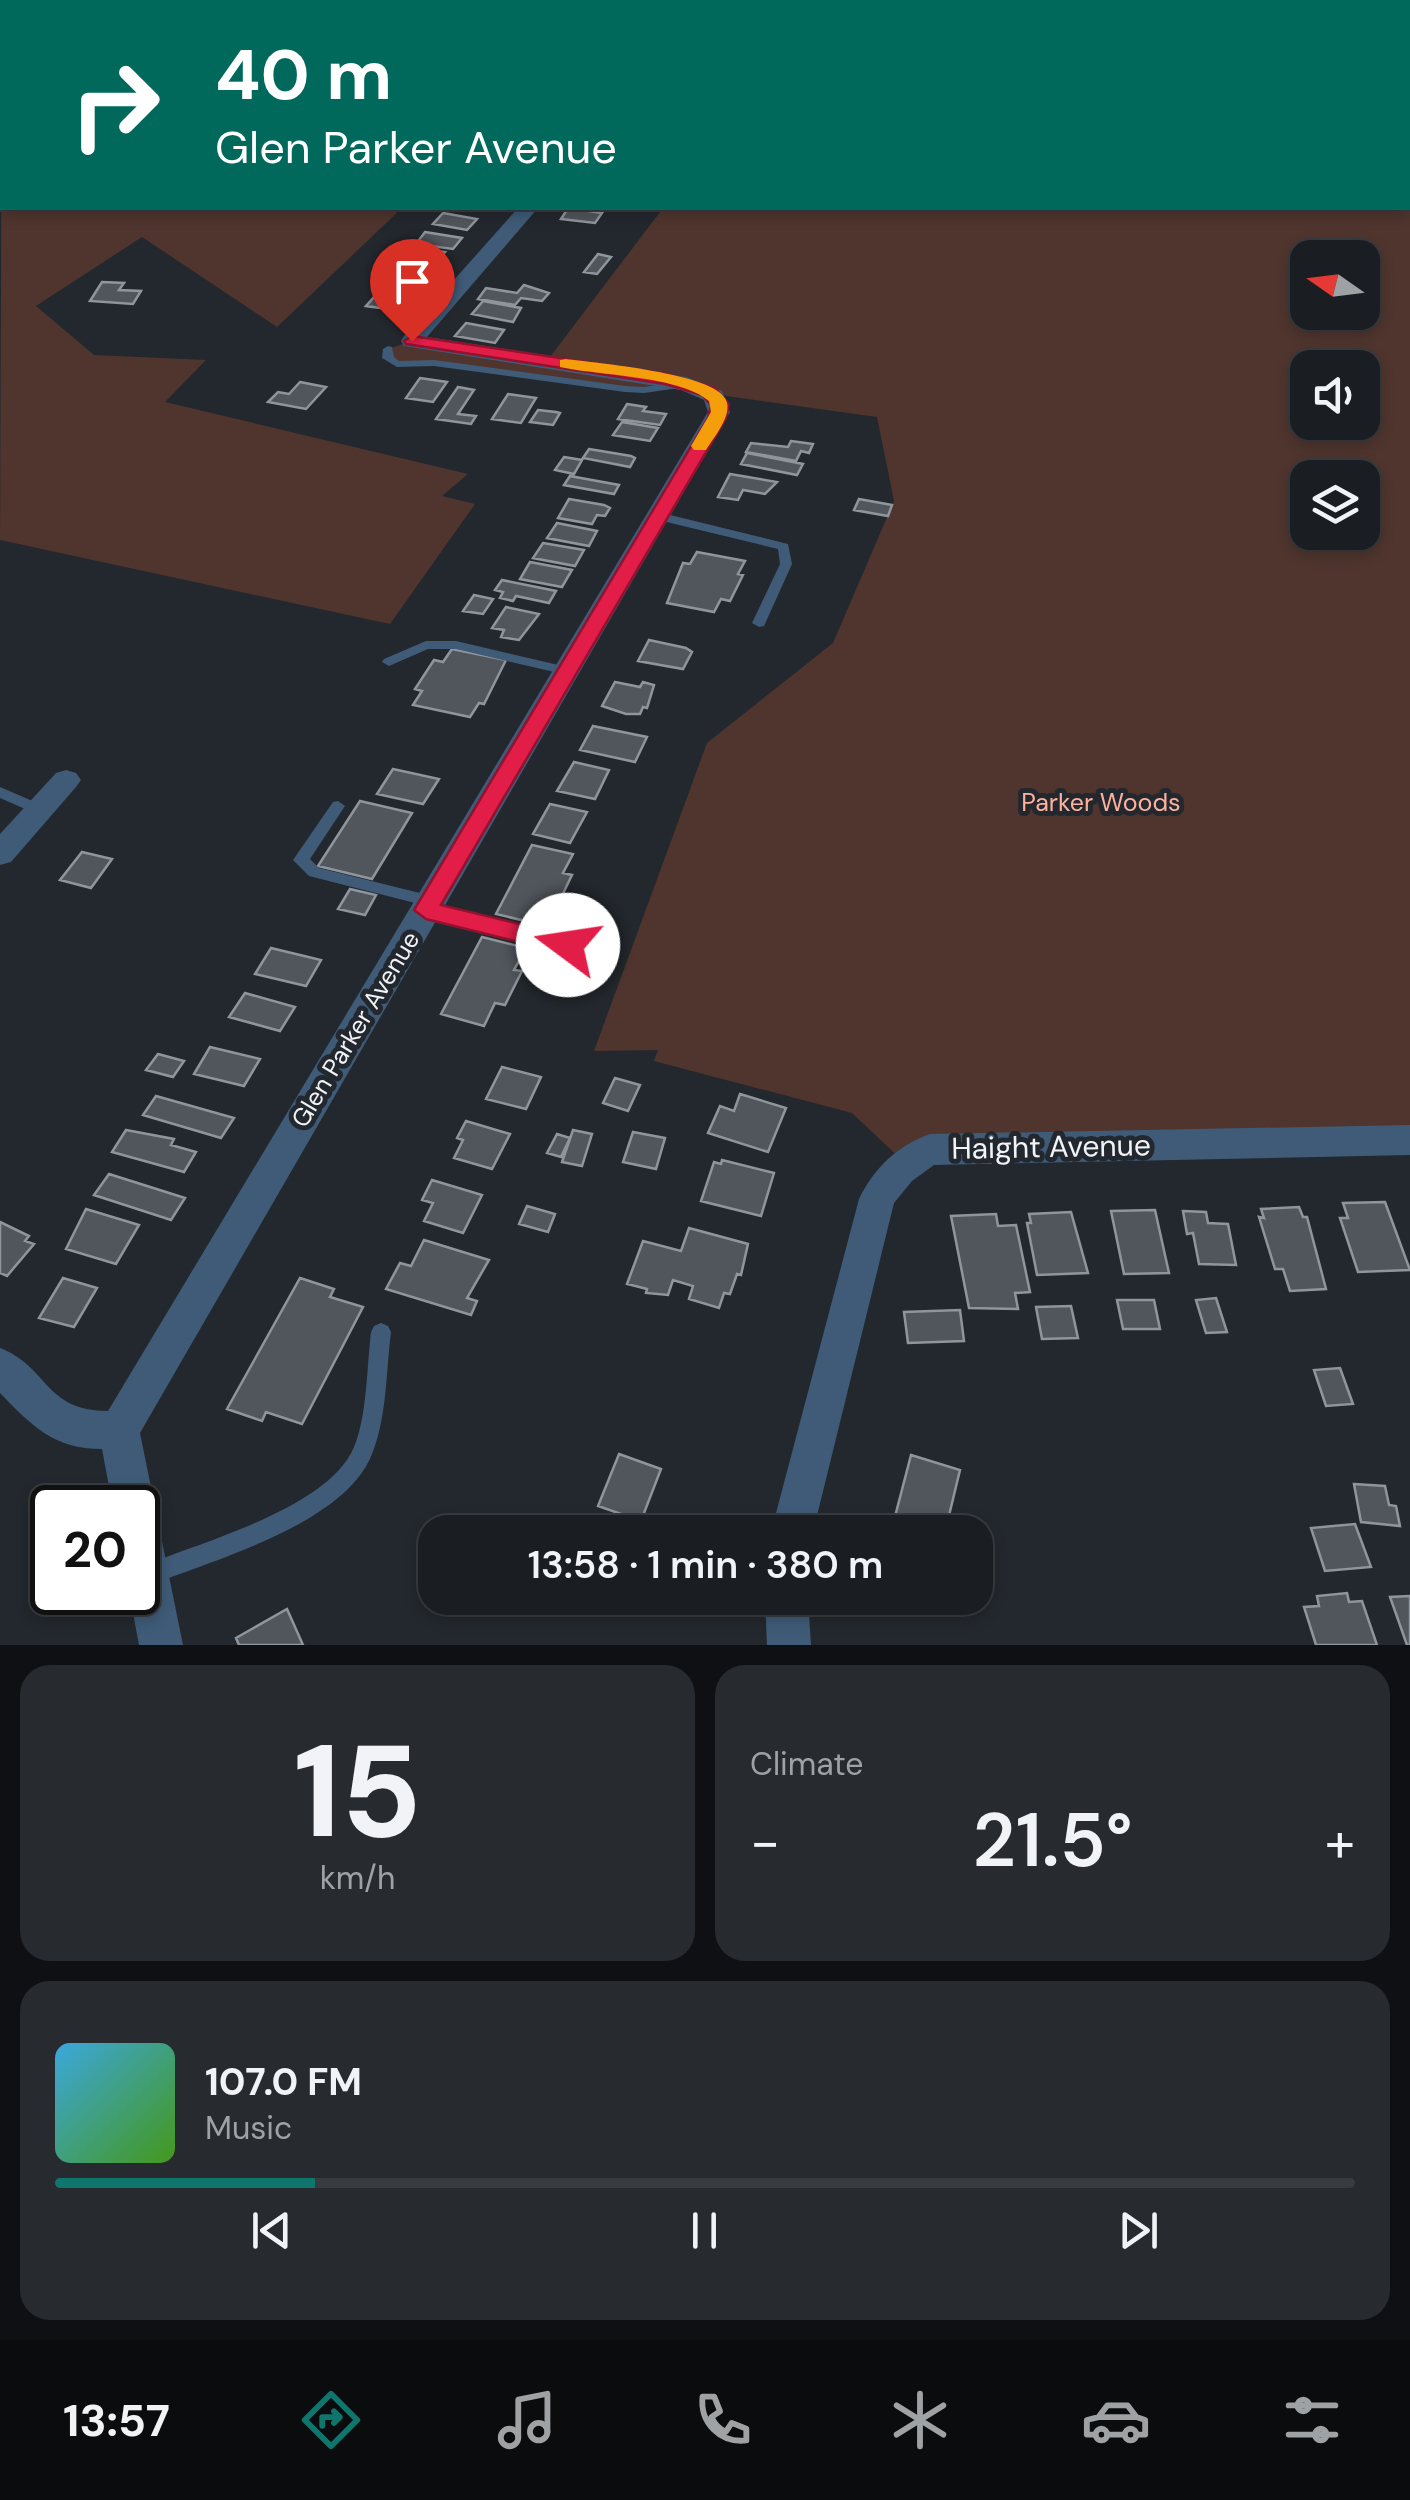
<!DOCTYPE html>
<html lang="en">
<head>
<meta charset="utf-8">
<style>
  :root { --surface:#1a1e22; --page:#272b2f; --text:#f1f3f6; --muted:#9fa2a5; --line:#383c40; --accent:#0f766e }
  body { margin:0; font-family:"DM Sans",sans-serif; background:var(--page); color:var(--text); height:100vh; display:flex; flex-direction:column; font-size:38px; white-space:nowrap }
  * { box-sizing:border-box; margin:0 }
  p { font-size:32px; color:var(--muted) }
  .icon { flex:none; width:55px; height:55px; fill:none; stroke:currentColor; stroke-width:2; stroke-linecap:round; stroke-linejoin:round }
  .map { position:relative; height:1645px; overflow:hidden }
  .drawer { display:flex; flex-direction:column; gap:20px; padding:20px; background:#0e1013; flex:1 }
  .drawer>* { flex:none }
  .top-card { position:absolute; left:0px; top:0px; width:1410px; height:210px; box-shadow:0 5px 15px #0003,0 0 0 2px var(--line); background:#00695c; color:#fff; overflow:hidden }
  .needle { width:65px; rotate:284deg }
  .controls { position:absolute; left:1290px; top:240px; display:grid; gap:20px }
  .controls a { display:grid; place-items:center; width:90px; height:90px; border-radius:20px; background:var(--surface); box-shadow:0 5px 15px #0003,0 0 0 2px var(--line); font-size:50px }
  .speed { position:absolute; left:30px; top:1485px; display:flex; gap:20px; font-size:50px; font-weight:700; text-align:center }
  .speed>* { display:grid; place-content:center; width:130px; height:130px; border-radius:50%; background:var(--surface); box-shadow:0 5px 15px #0003,0 0 0 2px var(--line); line-height:1 }
  .speed .limit { border:5px solid #111; border-radius:15px; background:#fff; color:#111 }
  .pin { position:absolute; display:grid; place-items:center; width:85px; height:85px; color:#fff; margin:-102px -42px; border-radius:50% 50% 50% 0; rotate:-45deg; box-shadow:0 0 10px #0007 }
  .pin .icon { rotate:45deg }
  .me { position:absolute; width:110px; margin:-55px; rotate:284deg; stroke-linejoin:round; filter:drop-shadow(0 0 8px #0008) }
  .turn { display:flex; align-items:center; gap:35px; height:210px; padding:0 50px; font-size:45px }
  .turn .icon { width:130px; height:130px; stroke-width:2.5 }
  .turn b { display:block; font-size:70px; line-height:85px }
  .big { font-size:75px; font-weight:600; line-height:1.1 }
  .drawer .tile { flex:1; display:flex; flex-direction:column; justify-content:center; gap:15px; min-width:0; padding:0 35px; border-radius:30px; background:var(--page) }
  .drawer .dial { align-items:center; gap:0 }
  .dial b { font-size:130px; line-height:1 }
  .song { display:flex; align-items:center; gap:30px }
  .cover { width:120px; height:120px; border-radius:15px; background:linear-gradient(135deg,hsl(200 70% 55%),hsl(100 70% 35%)) }
  .played { height:10px; border-radius:5px; background:linear-gradient(90deg,var(--accent) 20%,var(--line) 20%) }
  .keys { display:flex; justify-content:space-around; direction:ltr }
  .heat { display:flex; justify-content:space-between; align-items:center; font-size:55px; direction:ltr }
  .drawer .tiles { flex:1; display:grid; gap:20px; grid-template-columns:1fr 1fr }
  .tile:last-child { grid-column:span 2 }
  .trip { position:absolute; left:418px; top:1515px; width:575px; height:100px; border-radius:30px; background:var(--surface); box-shadow:0 5px 15px #0003,0 0 0 2px var(--line); font-weight:600; line-height:100px; text-align:center }
  .menu { display:flex; height:160px; justify-content:space-around; align-items:center; background:#0a0c0e; color:var(--muted) }
  .menu .icon { width:70px; height:70px }
  .menu .on { color:var(--accent) }
  .menu b { font-size:45px; color:var(--text) }
  .map>svg:first-child { display:block }
  .green { fill:#4f352e; fill-rule:evenodd }
  .building { fill:#51565c; stroke:#8f959c; stroke-width:2.5 }
  .lines { fill:none; stroke-linecap:round; stroke-linejoin:round }
  .lane { fill:#3f5b77; fill-rule:evenodd }
  .street { fill:#3f5b77; fill-rule:evenodd }
  .route { fill:#e11d48; stroke:#92132f; stroke-width:2.5 }
  .slow { fill:#f59e0b }
  .labels { text-anchor:middle; stroke-width:10; stroke-linejoin:round; paint-order:stroke }
  .park-label { font-size:25px; fill:#feb19c; stroke:#23282e }
  .street-label { font-size:25px; fill:#f0f3f7; stroke:#23282e }
  .near-street-label { font-size:30px; fill:#f0f3f7; stroke:#23282e }
</style>
</head>
<body>
<div class="map">
<svg width="1410" height="1645" viewBox="0 0 1410 1645">
  <rect width="100%" height="100%" fill="#23282e"/>
  <path class="green" d="M375,0H1410V13L1408,2Z
    M2,36V208H402L277,327L142,237L36,306L94,355L206,360L165,402L468,474L442,496L475,504L390,624L0,540Z
    M663,208H1403L1402,211L1410,212V1140L905,1163L852,1113L654,1061L658,1050L594,1051L707,743L833,643L894,501L877,417L668,388L644,390L434,363L397,364L388,349L412,341L547,361ZM1308,258H1362V312H1308ZM1308,368H1362V422H1308ZM1308,478H1362V532H1308Z"/>
  <path class="building" d="M568,208L602,213L595,223L561,219Z
    M443,213L477,219L467,230L433,224Z
    M425,232L462,238L453,249L416,244Z
    M422,248L445,252L431,267L408,263Z
    M598,254L611,257L597,274L584,272Z
    M404,268L426,271L411,287L389,284Z
    M102,282L124,283L119,290L141,291L133,304L90,301Z
    M524,285L549,293L542,301L521,298L515,305L478,299L486,288L517,293Z
    M382,288L402,292L387,309L366,306Z
    M483,301L521,308L513,322L472,314Z
    M466,323L504,330L495,343L455,336Z
    M420,378L447,382L433,402L406,398Z
    M300,382L326,387L306,409L268,402L278,392L289,394Z
    M458,387L474,390L458,414L476,416L471,424L436,419Z
    M508,394L536,398L521,423L492,419Z
    M627,404L646,407L643,411L666,414L660,425L618,419Z
    M538,410L556,412L560,413L553,425L530,422Z
    M622,422L658,428L650,441L613,435Z
    M791,441L813,444L809,453L801,451L796,461L746,452L751,443L788,447Z
    M589,449L631,456L635,458L630,467L583,458Z
    M747,453L803,464L797,475L741,464Z
    M564,457L582,460L574,474L555,470Z
    M730,474L777,482L765,494L743,490L738,500L718,497Z
    M570,476L619,485L614,494L564,485Z
    M569,499L604,505L610,508L605,516L597,515L592,524L558,518Z
    M859,499L892,505L888,516L854,510Z
    M557,523L597,531L589,546L547,538Z
    M543,543L584,550L575,566L533,558Z
    M697,552L745,561L738,574L743,575L730,601L721,599L714,612L667,603L683,563L690,564Z
    M530,562L572,570L562,587L520,579Z
    M502,580L556,591L549,603L516,596L513,601L500,598L503,592L495,590Z
    M474,595L493,599L483,614L463,611Z
    M506,607L539,614L519,640L501,637L504,630L492,628Z
    M649,640L686,648L692,652L683,669L638,661Z
    M452,649L506,660L484,704L479,703L470,717L413,705L422,691L415,689L434,660L443,662Z
    M615,682L640,687L643,682L654,685L647,708L643,707L640,714H626L602,706Z
    M593,726L647,737L635,762L580,750Z
    M574,762L609,770L595,799L557,791Z
    M393,769L439,779L423,804L377,794Z
    M360,801L412,813L372,879L318,866Z
    M550,804L587,812L570,843L533,834Z
    M532,845L573,854L563,873L572,875L557,906L548,904L538,924L496,914Z
    M82,852L112,859L91,888L60,880Z
    M350,889L376,895L365,915L338,909Z
    M482,937L526,948L514,970L522,971L505,1005L495,1003L484,1026L441,1014Z
    M271,948L321,960L306,986L255,974Z
    M245,993L295,1007L280,1031L229,1017Z
    M210,1047L260,1059L244,1086L194,1074Z
    M158,1054L184,1061L173,1077L146,1070Z
    M502,1067L541,1077L526,1109L486,1099Z
    M615,1078L640,1085L628,1111L603,1103Z
    M740,1094L786,1108L768,1152L708,1133L720,1106L734,1111Z
    M156,1096L234,1118L221,1138L143,1115Z
    M466,1121L510,1134L492,1169L454,1158L463,1140L457,1138Z
    M126,1130L174,1139L171,1145L196,1152L184,1172L112,1152Z
    M573,1130L592,1134L582,1166L562,1162Z
    M633,1132L665,1138L656,1169L623,1162Z
    M557,1134L570,1138L561,1157L547,1153Z
    M722,1160L774,1173L761,1216L701,1201L714,1162L721,1164Z
    M109,1174L185,1198L171,1220L94,1195Z
    M432,1180L482,1195L463,1233L424,1221L433,1203L422,1200Z
    M1385,1202L1410,1270L1358,1272L1340,1218H1348L1343,1203Z
    M527,1206L555,1214L548,1232L519,1224Z
    M1299,1207L1303,1217H1307L1326,1289L1290,1291L1283,1269H1275L1259,1217L1264,1218L1261,1209Z
    M86,1209L139,1225L116,1264L66,1249Z
    M1155,1210L1169,1273L1124,1274L1111,1211Z
    M1183,1211L1206,1212L1208,1223L1228,1224L1236,1265L1199,1264L1193,1233L1187,1234Z
    M1071,1212L1088,1273L1037,1275L1027,1223H1031L1029,1214Z
    M996,1214L998,1226L1016,1225L1030,1292L1015,1293L1018,1309L969,1308L951,1216Z
    M0,1222L29,1236L25,1241L34,1244L7,1276L0,1273Z
    M689,1228L748,1244L741,1275L737,1274L730,1294L724,1293L719,1308L689,1299L693,1286L673,1280L668,1295L646,1293L647,1289L627,1284L643,1241L681,1251Z
    M424,1240L489,1260L467,1298L477,1301L471,1315L386,1289L400,1263L411,1266Z
    M63,1278L97,1288L74,1327L39,1318Z
    M300,1278L334,1289L330,1297L363,1307L302,1424L266,1412L262,1421L227,1409Z
    M1216,1298L1227,1332L1206,1333L1196,1300Z
    M1117,1300H1154L1160,1329H1123Z
    M1071,1306L1078,1338L1042,1339L1036,1307Z
    M960,1310L964,1341L908,1343L904,1312Z
    M1340,1368L1353,1404L1326,1406L1314,1370Z
    M619,1454L661,1469L641,1521L598,1506Z
    M911,1455L960,1470L945,1532H891Z
    M1354,1484L1385,1486L1389,1505L1396,1506L1400,1526L1361,1522Z
    M1355,1524L1371,1567L1325,1571L1311,1528Z
    M1347,1593L1349,1602L1362,1601L1377,1645H1316L1304,1607L1319,1606L1317,1596Z
    M1410,1596V1645H1407L1390,1597Z
    M287,1609L303,1645H239L236,1638Z"/>
  <g class="lines">
    <path class="lane" d="M388,346L392,347L394,357L399,361L434,360L625,386L644,387L686,381L692,384L686,387L644,393L625,392L434,366L397,367L382,358L383,349Z
      M658,512L788,544L792,564L764,626L759,627L752,623L780,564L778,549L654,519V513Z
      M426,641H456L567,667L574,671L567,675L456,649H428L389,666L382,662L384,659Z
      M0,787L44,806L46,810L39,815L0,798Z
      M338,801L345,806L310,859L319,868L436,897L438,901L433,906L575,941L577,945L575,949L569,951L426,916L420,914L418,910L423,905L309,876L293,860L333,802Z
      M381,1323L388,1326L391,1332C386,1372 387,1417 372,1454C345,1524 215,1559 151,1585L143,1582L140,1574L143,1566C201,1542 329,1508 354,1447C367,1417 367,1365 371,1332L374,1326Z"/>
    <path class="street" d="M518,208H538L427,337L686,377L722,391L730,412L140,1433L183,1645H139L129,1592H138V1508H113L102,1449C54,1449 32,1426 0,1393V1348C48,1366 44,1411 108,1411L708,412L704,400L681,390L404,346L401,341L404,336Z
      M66,770L76,773L81,780L76,787L11,862L0,865V834L56,773Z
      M1410,1125V1155L934,1165L912,1181L894,1203L813,1532H771L859,1199C874,1168 898,1145 930,1134Z
      M765,1598H808L811,1645H767Z"/>
  </g>
  <path class="route" d="M412,336L667,374L715,388L729,404L726,418L441,905L577,938L581,945L577,951L568,954L426,919L414,910L708,418L711,405L702,395L665,384L406,344L404,341Z"/>
  <path class="slow" d="M566,359C595,363 715,373 726,400C733,415 714,437 706,450H694L691,446L711,412L709,401C678,375 600,376 560,367V360Z"/>
  <g class="labels">
    <g class="park-label">
      <text x="1101" y="811">Parker Woods</text>
    </g>
    <g class="street-label">
      <text transform="translate(355 1029) rotate(-59)" y="9">Glen Parker Avenue</text>
    </g>
    <g class="near-street-label">
      <text transform="translate(1051 1147) rotate(-1)" y="10">Haight Avenue</text>
    </g>
  </g>
</svg>
<div class="controls">
<a><svg class="needle" viewBox="-14 -14 28 28"><path d="M0-13l5 13h-10z" fill="#e53935"/><path d="M0 13l5-13h-10z" fill="#9fa2a5"/></svg></a>
<a><svg class="icon" aria-label="sound" viewBox="0 0 24 24"><path d="M4 9h4l5-4v14l-5-4H4zM17 9q2 3 0 6"/></svg></a>
<a><svg class="icon" aria-label="layers" viewBox="0 0 24 24"><path d="M12 4l9 5-9 5-9-5zM3 14l9 5 9-5"/></svg></a>
</div>
<div class="speed"><div class="limit">20</div></div>
<div class="pin" style="left:412px;top:341px;background:#d93025"><svg class="icon" aria-label="arrive" viewBox="0 0 24 24"><path d="M6 21V4h12l-3 4 3 4H6"/></svg></div>
<svg class="me" style="left:568px;top:945px" viewBox="-20 -20 40 40"><circle r="19" fill="#fff"/><path d="M0-13L10 11 0 6-10 11z" fill="#e11d48"/></svg>
<div class="trip">13:58 · 1 min · 380 m</div>
<div class="top-card">
<div class="turn"><svg class="icon" aria-label="right" viewBox="0 0 24 24"><path d="M7 20v-9h11M14 6l5 5-5 5"/></svg><div><b>40 m</b>Glen Parker Avenue</div></div>
</div>
</div>
<section class="drawer">
<div class="tiles">
<div class="tile dial"><b>15</b><p>km/h</p></div>
<div class="tile"><p>Climate</p>
<div class="heat"><a>−</a><b class="big">21.5°</b><a>+</a></div>
</div>
<div class="tile">
<div class="song"><i class="cover"></i><div><b>107.0 FM</b><p>Music</p></div></div>
<div class="played"></div>
<div class="keys"><svg class="icon" aria-label="previous" viewBox="0 0 24 24"><path d="M18 5L8 12l10 7zM5 5v14"/></svg><svg class="icon" aria-label="pause" viewBox="0 0 24 24"><path d="M8 5v14M16 5v14"/></svg><svg class="icon" aria-label="next" viewBox="0 0 24 24"><path d="M6 5l10 7-10 7zM19 5v14"/></svg></div>
</div>
</div>
</section>
<nav class="menu">
<b>13:57</b>
<svg class="icon on" aria-label="directions" viewBox="0 0 24 24"><path d="M12 3l9 9-9 9-9-9zM9 14v-3h6M13 9l2 2-2 2"/></svg>
<svg class="icon" aria-label="music" viewBox="0 0 24 24"><path d="M9 18V5l10-2v13"/><circle cx="6" cy="18" r="3"/><circle cx="16" cy="16" r="3"/></svg>
<svg class="icon" aria-label="phone" viewBox="0 0 24 24"><path d="M5 4h4l2 5-3 2q2 4 5 5l2-3 5 2v4C11 20 4 13 5 4z"/></svg>
<svg class="icon" aria-label="climate" viewBox="0 0 24 24"><path d="M12 3v18M4 7l16 10M4 17L20 7"/></svg>
<svg class="icon" aria-label="car" viewBox="0 0 24 24"><path d="M5 17H2v-5l4-1 3-4h7l3 4 3 1v5h-3M9 17h6M6 11h13"/><circle cx="7" cy="17" r="2"/><circle cx="17" cy="17" r="2"/></svg>
<svg class="icon" aria-label="filters" viewBox="0 0 24 24"><path d="M4 7h16M4 17h16"/><circle cx="9" cy="7" r="2"/><circle cx="15" cy="17" r="2"/></svg>
</nav>
</body>
</html>
